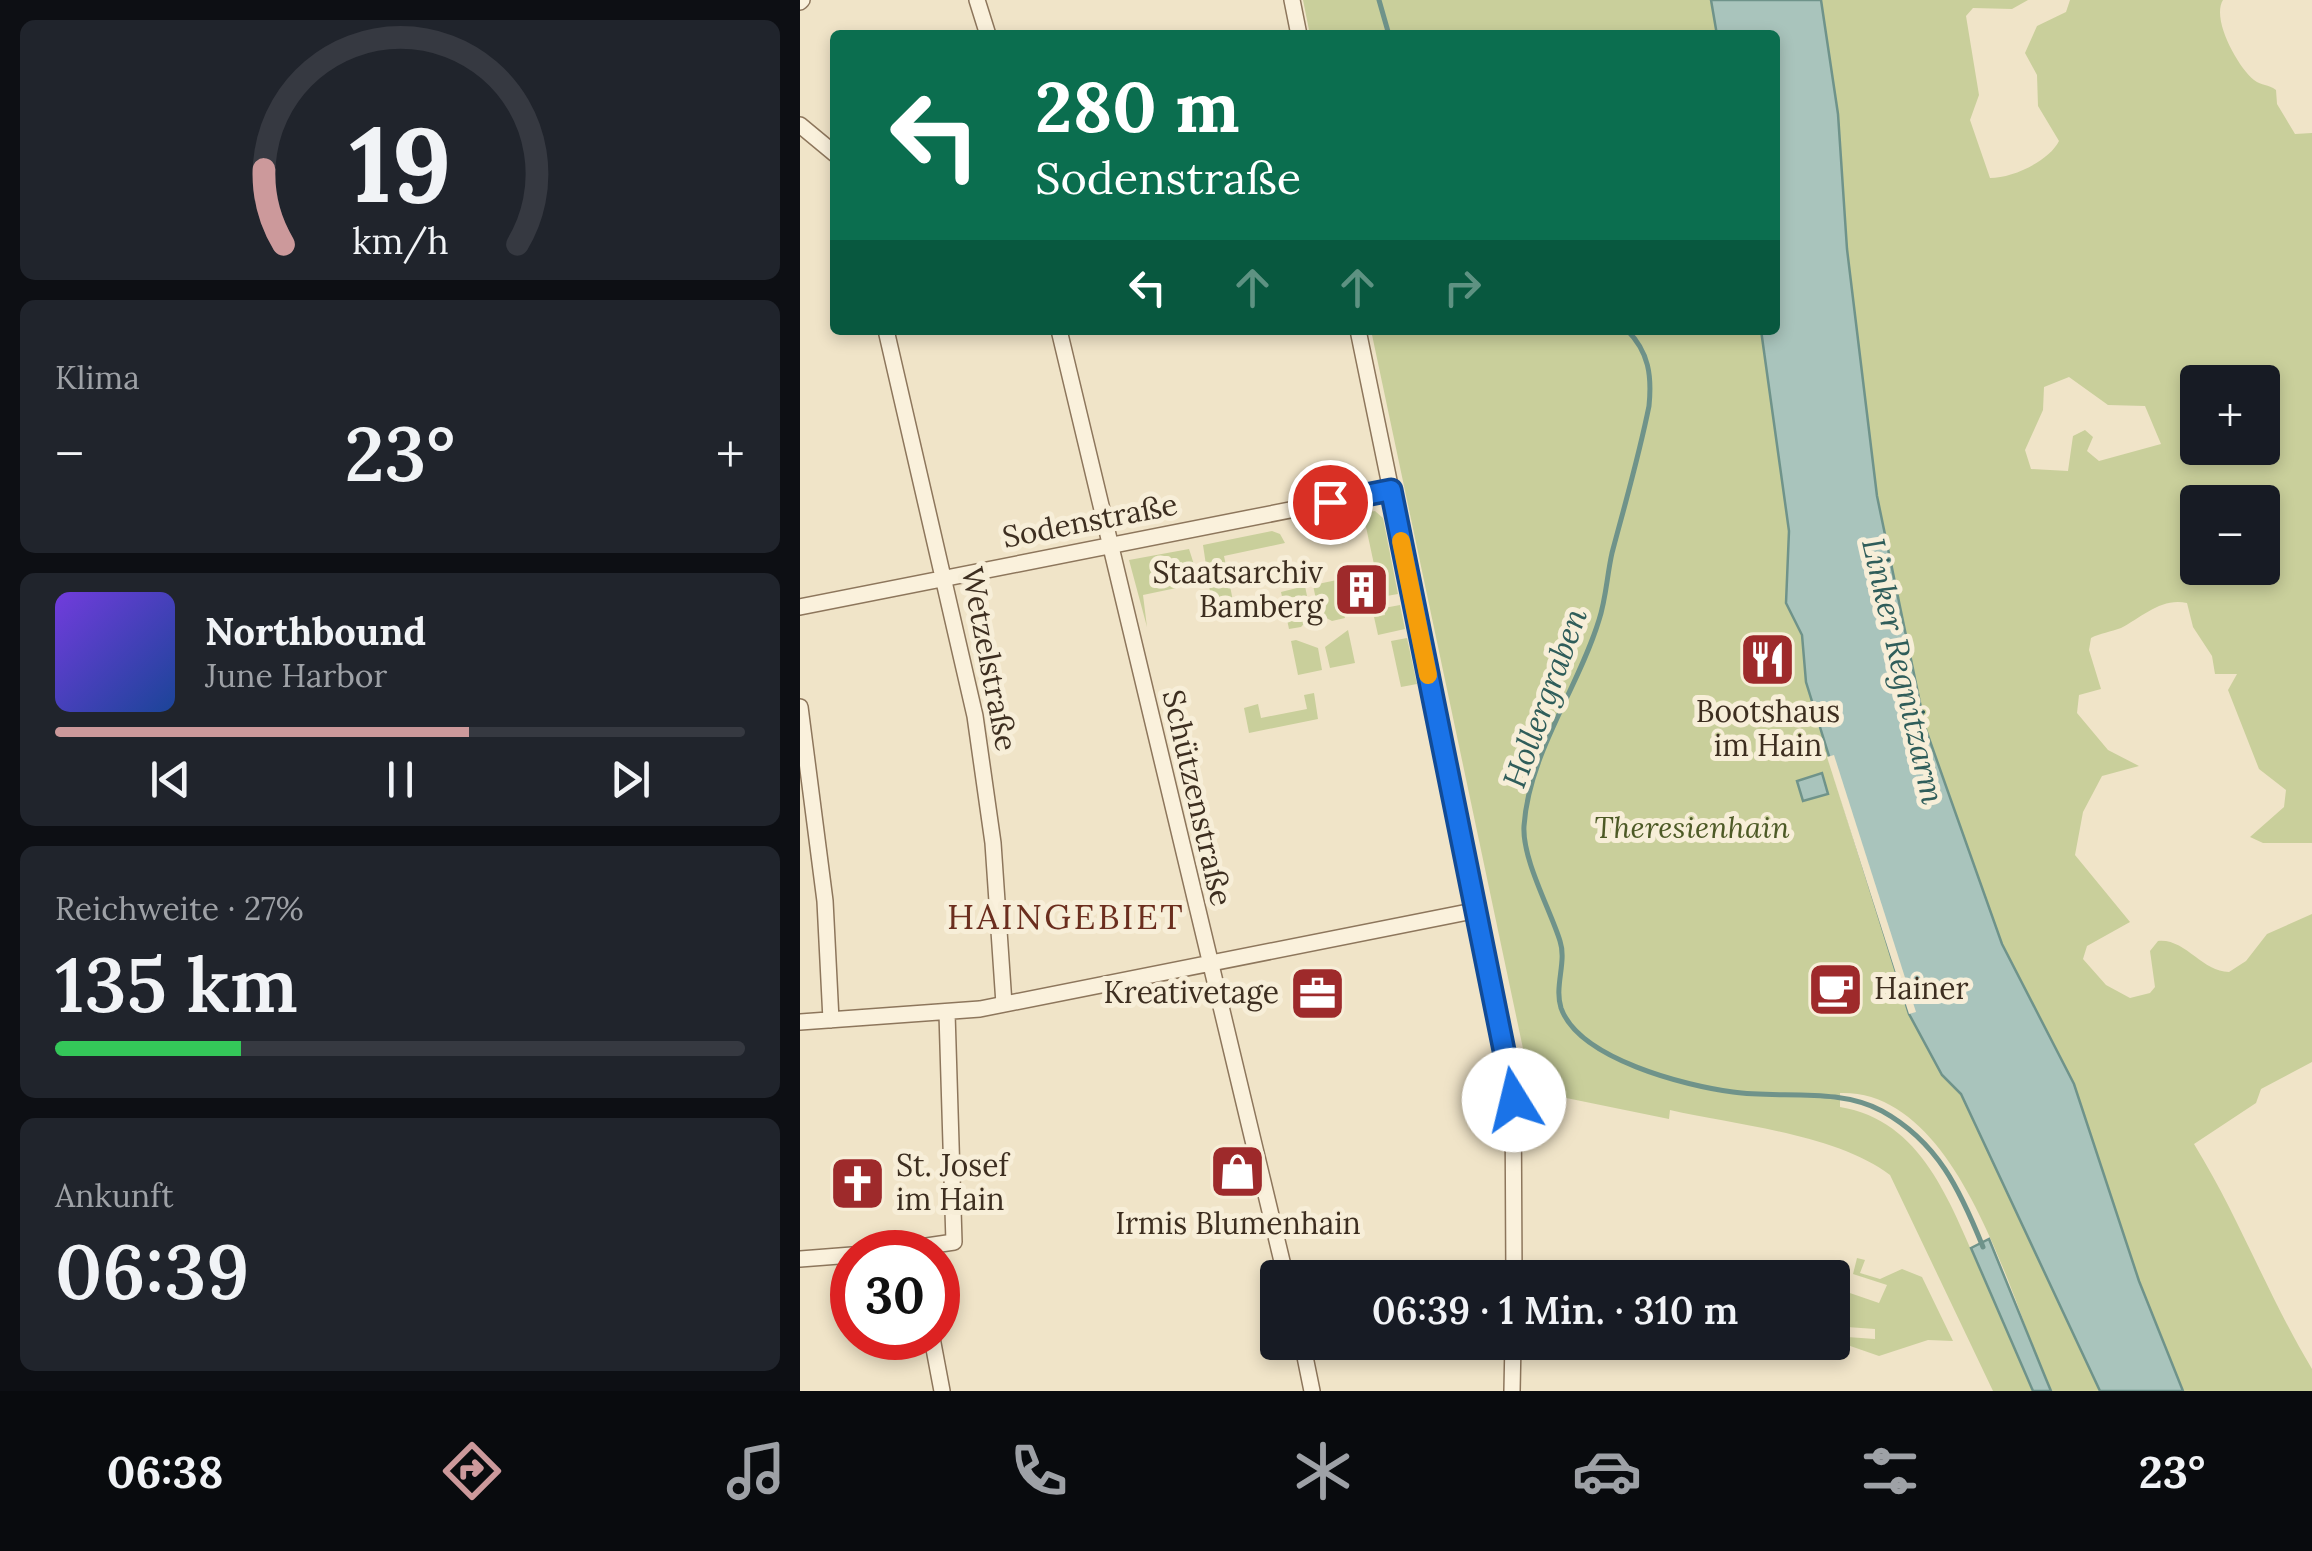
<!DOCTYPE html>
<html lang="de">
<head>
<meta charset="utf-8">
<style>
  :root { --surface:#171b24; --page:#20242c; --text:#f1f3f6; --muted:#9ea1a6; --line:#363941; --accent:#cc999b }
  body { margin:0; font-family:Lora,serif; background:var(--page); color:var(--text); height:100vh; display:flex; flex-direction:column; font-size:38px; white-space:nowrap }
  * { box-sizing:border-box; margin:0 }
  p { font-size:32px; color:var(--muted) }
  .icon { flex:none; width:55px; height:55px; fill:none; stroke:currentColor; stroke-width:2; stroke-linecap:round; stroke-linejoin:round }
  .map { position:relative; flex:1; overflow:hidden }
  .sheet { display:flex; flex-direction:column; gap:20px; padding:20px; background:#0d0f14; width:800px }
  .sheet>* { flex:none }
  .banner { position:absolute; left:30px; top:30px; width:950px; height:305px; border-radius:10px; box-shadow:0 5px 15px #0003; background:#0b6e4f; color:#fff; overflow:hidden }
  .buttons { position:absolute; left:1380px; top:365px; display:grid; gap:20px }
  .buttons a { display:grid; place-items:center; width:100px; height:100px; border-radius:10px; background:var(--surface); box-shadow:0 5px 15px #0003; font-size:50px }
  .speed { position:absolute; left:30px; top:1230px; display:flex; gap:20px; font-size:50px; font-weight:700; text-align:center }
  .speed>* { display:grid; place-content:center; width:130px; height:130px; border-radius:50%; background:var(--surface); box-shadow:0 5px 15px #0003; line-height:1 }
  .speed .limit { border:15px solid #d22; background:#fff; color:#111 }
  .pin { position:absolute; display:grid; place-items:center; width:85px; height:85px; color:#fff; margin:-42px; border:5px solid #fff; border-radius:50%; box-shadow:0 2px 10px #0007 }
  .me { position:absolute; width:110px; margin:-55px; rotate:351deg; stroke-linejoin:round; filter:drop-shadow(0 0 8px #0008) }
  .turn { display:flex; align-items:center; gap:35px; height:210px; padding:0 40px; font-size:45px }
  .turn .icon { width:130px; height:130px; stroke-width:2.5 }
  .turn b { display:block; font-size:70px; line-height:85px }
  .lanes { display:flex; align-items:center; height:95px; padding:0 40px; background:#0003; justify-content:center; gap:50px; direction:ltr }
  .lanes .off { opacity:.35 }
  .big { font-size:75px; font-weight:600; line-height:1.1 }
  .sheet .widget { flex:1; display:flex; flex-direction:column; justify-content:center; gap:15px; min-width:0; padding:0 35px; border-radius:15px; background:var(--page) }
  .sheet .dial { align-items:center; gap:0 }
  .dial svg { height:260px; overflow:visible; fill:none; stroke:var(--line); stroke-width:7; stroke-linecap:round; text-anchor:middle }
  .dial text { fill:var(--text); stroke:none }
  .song { display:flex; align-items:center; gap:30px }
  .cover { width:120px; height:120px; border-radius:15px; background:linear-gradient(135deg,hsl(260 70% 55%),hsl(220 70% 35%)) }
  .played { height:10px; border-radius:5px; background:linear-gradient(90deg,var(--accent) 60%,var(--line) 60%) }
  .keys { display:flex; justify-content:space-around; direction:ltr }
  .heat { display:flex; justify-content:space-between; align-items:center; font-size:55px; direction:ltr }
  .charge { height:15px; border-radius:8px; background:linear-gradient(90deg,#34c759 27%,var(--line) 0) }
  .trip { position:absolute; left:460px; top:1260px; width:590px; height:100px; border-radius:10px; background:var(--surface); box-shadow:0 5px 15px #0003; font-weight:600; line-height:100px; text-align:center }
  .tabs { display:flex; height:160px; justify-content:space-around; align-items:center; background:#090b0e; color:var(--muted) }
  .tabs .icon { width:70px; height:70px }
  .tabs .selected { color:var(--accent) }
  .tabs b { font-size:45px; color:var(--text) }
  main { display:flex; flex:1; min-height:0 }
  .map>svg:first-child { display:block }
  .green { fill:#c9cf9b; fill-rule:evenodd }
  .water { fill:#a9c4bc; stroke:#6f938a; stroke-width:2.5 }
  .pier { fill:#f0e4c8 }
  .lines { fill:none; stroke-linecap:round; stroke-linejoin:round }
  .stream { stroke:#6f938a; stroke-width:5 }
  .minor-casing { stroke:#8d765c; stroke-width:18 }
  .minor { stroke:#faf1dc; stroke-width:15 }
  .route-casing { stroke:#114b97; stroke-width:25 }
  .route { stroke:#1a73e8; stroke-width:18 }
  .slow { stroke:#f59e0b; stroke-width:18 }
  .labels { text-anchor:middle; stroke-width:10; stroke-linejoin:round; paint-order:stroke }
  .street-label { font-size:30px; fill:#3d2e20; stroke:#f7eed8 }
  .poi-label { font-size:30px; fill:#3d2e20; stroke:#f7eed8; text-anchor:end }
  .park-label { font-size:30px; font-style:italic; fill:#4d5a26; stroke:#f7eed8 }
  .water-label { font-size:32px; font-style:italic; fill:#2f5d5a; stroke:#f7eed8 }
  .quarter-label { font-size:35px; letter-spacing:2.5px; fill:#6b2e1e; stroke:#f7eed8 }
</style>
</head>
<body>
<main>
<section class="sheet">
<div class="widget dial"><svg viewBox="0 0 100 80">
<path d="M14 69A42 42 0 1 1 86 69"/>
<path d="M14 69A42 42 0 0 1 8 46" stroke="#cc999b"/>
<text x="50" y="56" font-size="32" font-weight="700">19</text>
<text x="50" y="72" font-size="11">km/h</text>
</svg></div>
<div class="widget"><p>Klima</p>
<div class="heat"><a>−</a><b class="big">23°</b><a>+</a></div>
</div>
<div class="widget">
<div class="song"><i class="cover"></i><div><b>Northbound</b><p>June Harbor</p></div></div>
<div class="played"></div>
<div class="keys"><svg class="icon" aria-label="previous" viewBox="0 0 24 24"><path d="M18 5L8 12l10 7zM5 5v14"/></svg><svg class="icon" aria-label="pause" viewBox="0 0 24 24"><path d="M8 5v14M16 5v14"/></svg><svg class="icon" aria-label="next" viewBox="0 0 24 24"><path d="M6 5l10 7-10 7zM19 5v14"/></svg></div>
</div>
<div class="widget"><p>Reichweite · 27%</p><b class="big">135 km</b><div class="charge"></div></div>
<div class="widget"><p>Ankunft</p><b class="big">06:39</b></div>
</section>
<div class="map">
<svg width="1512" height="1391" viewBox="0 0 1512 1391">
  <rect width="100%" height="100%" fill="#f0e4c8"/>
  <path class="green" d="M503,0H911L917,35H510Z
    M1021,0H1228L1212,9L1173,8L1166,16L1179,95L1170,120L1190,178C1213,178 1249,161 1259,141L1238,106L1237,75L1225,53L1237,26L1266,12L1270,0H1423C1411,19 1438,67 1454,80C1462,86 1468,84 1476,90L1477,104L1495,134L1512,133V843H1463L1450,837L1484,807L1486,790L1459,769L1428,690L1437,674H1415L1412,656L1393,627L1387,603C1362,597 1342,617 1321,628C1311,632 1300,633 1291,638L1289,650L1301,689L1279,695L1277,713L1308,750L1339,766L1302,776L1283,812L1275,855L1330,922L1287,946L1283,959L1306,985L1330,998L1350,993L1355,987L1350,951L1358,941C1385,938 1402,972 1429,972L1446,961L1467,934L1512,914V1062L1461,1089L1456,1103L1394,1144C1439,1217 1468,1296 1512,1369V1391H1383L1339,1281L1274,1085L1202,944L1125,727L1077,496L1047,249L1038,114ZM1269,377L1308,405L1345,406L1361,444L1299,461L1287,451L1293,437L1285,430L1273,436L1268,471L1231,469L1225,450L1243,410L1244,387ZM1398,382H1462V448H1398ZM1388,499L1462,502V568H1398L1394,530L1397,512L1388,506Z
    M571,330H961L989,531L986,603L1002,635L1006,682L1109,1015L1142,1075L1161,1094L1300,1391H1251C1212,1305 1161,1089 1040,1093V1107C1122,1120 1150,1203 1180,1270C1198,1310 1216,1351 1234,1391H1193L1090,1175C1037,1134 936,1125 870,1110L869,1119L732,1091Z
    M575,511L583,518L598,594L581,597L566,527L511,538L519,522Z
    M472,531L480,534L485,543L424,556L433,601L412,605L403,545Z
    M389,549L400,583L343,595L347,627L329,560Z
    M537,580L545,618L532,621L519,614L513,585Z
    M505,586L511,616L501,627L489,629L481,592Z
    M600,605L605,629L578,635L574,617L585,615L584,608Z
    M548,630L555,663L530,668L525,647Z
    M607,638L617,684L601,687L591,641Z
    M496,640L518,648L522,670L498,675L491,641Z
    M514,693L518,719L449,733L444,708L458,704L461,718L507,709L504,695Z
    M1057,1258L1065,1260L1060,1273L1080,1279L1102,1269L1122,1277L1153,1341L1128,1340L1079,1356L1033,1340V1336L1075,1339V1329L1033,1326V1311L1044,1291L1079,1303L1087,1285L1053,1274Z"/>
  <path class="water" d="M911,0H1021L1038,114L1047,249L1077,496L1125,727L1202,944L1274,1084L1339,1281L1383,1391H1300L1161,1094L1142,1075L1109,1014L1006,682L1002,635L986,603L989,531L961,330H975V35H917Z
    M1022,773L1028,794L1003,801L997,781Z
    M1189,1239L1246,1379L1251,1391H1233L1171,1248Z"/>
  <path class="pier" d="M1034,755L1116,1012L1109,1014L1027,757Z"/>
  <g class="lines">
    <path class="stream" d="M579,0L589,35
      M827,330C849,352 852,376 849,406C839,456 825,504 812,553C807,575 806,599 799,620C778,689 729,753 724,826C722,859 750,909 760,941C767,962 754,986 761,1008C779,1059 886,1086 933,1092C981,1099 1037,1087 1082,1111C1138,1142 1160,1190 1183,1247"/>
    <defs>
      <path id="minor" d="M177,0L188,35
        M492,0L499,35
        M0,2L2,0
        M0,125L35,154
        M86,330L175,716L193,843L204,1004
        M259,330L486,1278
        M558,330L713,1083L714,1278
        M0,607L591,490
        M0,707L25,901L31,1020
        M0,1022L180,1009L678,910
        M86,1252L154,1242L147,1013
        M0,1259L52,1255
        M132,1338L142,1391
        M502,1342L512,1391
        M712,1391L713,1342"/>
    </defs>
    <use href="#minor" class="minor-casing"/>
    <use href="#minor" class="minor"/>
  </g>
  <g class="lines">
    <defs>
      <path id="route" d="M530,502L591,490L714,1100"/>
    </defs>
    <use href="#route" class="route-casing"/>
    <use href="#route" class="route"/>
    <path class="slow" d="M601,541L628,675"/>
  </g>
  <defs>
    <symbol id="building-square" viewBox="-11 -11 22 22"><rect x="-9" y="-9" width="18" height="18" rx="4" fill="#9e2a2b" stroke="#f7eed8"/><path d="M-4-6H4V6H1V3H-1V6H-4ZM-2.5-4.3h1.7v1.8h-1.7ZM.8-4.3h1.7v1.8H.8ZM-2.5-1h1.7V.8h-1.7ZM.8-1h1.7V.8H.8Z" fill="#fff"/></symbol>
    <symbol id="restaurant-square" viewBox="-11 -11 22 22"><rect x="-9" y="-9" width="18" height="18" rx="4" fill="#9e2a2b" stroke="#f7eed8"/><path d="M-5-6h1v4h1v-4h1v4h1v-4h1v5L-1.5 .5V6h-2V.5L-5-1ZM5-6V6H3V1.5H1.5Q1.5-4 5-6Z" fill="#fff"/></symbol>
    <symbol id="cafe-square" viewBox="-11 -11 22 22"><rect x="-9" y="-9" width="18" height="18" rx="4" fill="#9e2a2b" stroke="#f7eed8"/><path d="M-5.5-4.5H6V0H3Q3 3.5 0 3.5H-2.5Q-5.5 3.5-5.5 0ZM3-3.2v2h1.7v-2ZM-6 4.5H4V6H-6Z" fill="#fff"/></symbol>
    <symbol id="office-square" viewBox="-11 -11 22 22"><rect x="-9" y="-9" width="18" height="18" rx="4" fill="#9e2a2b" stroke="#f7eed8"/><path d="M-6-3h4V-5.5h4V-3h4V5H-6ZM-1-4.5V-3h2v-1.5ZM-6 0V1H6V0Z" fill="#fff"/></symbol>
    <symbol id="shop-square" viewBox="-11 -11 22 22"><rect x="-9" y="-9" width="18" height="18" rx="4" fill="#9e2a2b" stroke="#f7eed8"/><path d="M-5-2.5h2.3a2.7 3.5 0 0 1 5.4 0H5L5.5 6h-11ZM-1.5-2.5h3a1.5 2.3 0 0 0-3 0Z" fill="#fff"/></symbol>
    <symbol id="church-square" viewBox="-11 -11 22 22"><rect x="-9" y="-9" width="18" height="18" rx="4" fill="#9e2a2b" stroke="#f7eed8"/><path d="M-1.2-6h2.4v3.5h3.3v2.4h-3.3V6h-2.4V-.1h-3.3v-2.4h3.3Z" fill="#fff"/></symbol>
  </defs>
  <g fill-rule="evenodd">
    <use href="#building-square" x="530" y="558" width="63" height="63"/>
    <use href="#restaurant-square" x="936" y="628" width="63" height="63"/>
    <use href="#cafe-square" x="1004" y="958" width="63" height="63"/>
    <use href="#office-square" x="486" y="962" width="63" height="63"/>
    <use href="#shop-square" x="406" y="1140" width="63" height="63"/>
    <use href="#church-square" x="26" y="1152" width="63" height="63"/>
  </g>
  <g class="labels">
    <g class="street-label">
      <text transform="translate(290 521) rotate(-11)" y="10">Sodenstraße</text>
      <text transform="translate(189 659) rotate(79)" y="10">Wetzelstraße</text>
      <text transform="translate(397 798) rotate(77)" y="10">Schützenstraße</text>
    </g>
    <g class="poi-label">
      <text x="523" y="583">Staatsarchiv<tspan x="523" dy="34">Bamberg</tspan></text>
      <text x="968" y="722" text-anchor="middle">Bootshaus<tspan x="968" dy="34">im Hain</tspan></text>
      <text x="1074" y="999" text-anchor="start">Hainer</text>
      <text x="479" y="1003">Kreativetage</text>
      <text x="96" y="1176" text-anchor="start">St. Josef<tspan x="96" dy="34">im Hain</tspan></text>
      <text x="438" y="1234" text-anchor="middle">Irmis Blumenhain</text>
    </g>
    <g class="park-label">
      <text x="892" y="838">Theresienhain</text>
    </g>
    <g class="water-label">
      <text transform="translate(1103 671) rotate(77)" y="11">Linker Regnitzarm</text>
      <text transform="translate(745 698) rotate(-70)" y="11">Hollergraben</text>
    </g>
    <g class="quarter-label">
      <text x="266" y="929">HAINGEBIET</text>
    </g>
  </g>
</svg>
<div class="buttons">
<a>+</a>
<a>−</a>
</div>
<div class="speed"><div class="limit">30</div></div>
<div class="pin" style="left:530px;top:502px;background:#d93025"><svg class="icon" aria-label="arrive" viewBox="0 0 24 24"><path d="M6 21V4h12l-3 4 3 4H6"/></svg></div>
<svg class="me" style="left:714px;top:1100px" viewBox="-20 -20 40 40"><circle r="19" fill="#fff"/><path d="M0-13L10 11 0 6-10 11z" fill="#1a73e8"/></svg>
<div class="trip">06:39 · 1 Min. · 310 m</div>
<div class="banner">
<div class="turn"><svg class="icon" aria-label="left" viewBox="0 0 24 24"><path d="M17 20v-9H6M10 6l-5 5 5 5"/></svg><div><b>280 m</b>Sodenstraße</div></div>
<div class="lanes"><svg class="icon" aria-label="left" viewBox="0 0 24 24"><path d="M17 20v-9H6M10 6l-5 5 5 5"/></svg><svg class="icon off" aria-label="ahead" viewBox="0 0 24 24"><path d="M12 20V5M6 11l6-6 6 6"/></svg><svg class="icon off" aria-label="ahead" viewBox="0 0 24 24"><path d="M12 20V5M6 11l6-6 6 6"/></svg><svg class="icon off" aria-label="right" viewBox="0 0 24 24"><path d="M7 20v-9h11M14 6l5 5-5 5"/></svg></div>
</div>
</div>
</main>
<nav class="tabs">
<b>06:38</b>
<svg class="icon selected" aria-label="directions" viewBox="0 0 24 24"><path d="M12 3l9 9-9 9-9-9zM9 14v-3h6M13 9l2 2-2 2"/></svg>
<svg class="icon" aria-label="music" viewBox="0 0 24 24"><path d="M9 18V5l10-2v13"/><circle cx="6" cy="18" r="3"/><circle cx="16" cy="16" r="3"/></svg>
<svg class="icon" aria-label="phone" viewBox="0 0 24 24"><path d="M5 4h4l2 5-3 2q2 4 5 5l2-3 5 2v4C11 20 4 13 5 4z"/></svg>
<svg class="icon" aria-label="climate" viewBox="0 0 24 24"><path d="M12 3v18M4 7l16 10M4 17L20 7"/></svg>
<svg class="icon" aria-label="car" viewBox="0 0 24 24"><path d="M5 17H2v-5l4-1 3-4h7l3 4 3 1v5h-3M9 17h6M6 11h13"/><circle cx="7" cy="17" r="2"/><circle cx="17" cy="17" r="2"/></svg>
<svg class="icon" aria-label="filters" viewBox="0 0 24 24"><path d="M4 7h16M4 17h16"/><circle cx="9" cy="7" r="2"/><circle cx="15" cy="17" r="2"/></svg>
<b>23°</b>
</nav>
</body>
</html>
